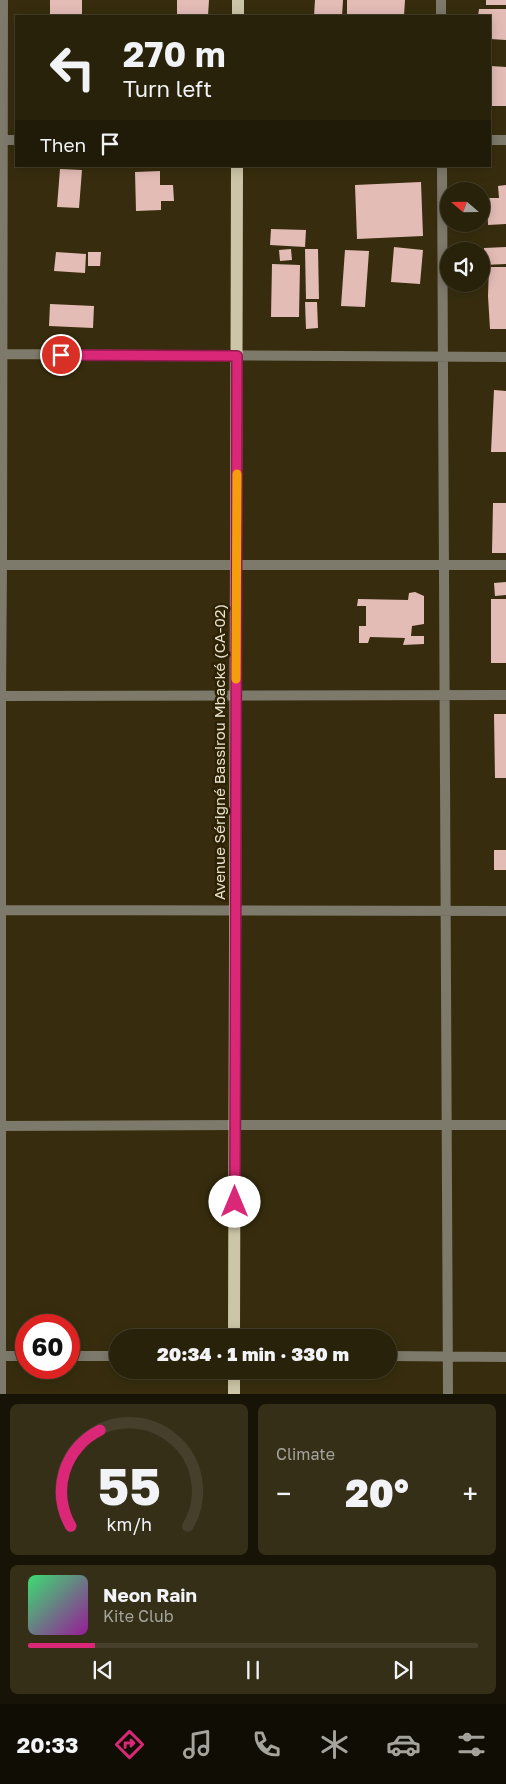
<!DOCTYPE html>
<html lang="en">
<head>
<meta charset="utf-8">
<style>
  :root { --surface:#29220a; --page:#352f18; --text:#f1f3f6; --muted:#a5a49c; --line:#453f2b; --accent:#db2777 }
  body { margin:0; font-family:"Golos Text",sans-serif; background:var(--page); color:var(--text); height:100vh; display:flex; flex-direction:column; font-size:19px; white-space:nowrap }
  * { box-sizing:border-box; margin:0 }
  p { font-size:16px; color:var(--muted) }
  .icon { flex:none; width:28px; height:28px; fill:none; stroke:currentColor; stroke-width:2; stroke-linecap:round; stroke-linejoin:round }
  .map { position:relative; height:1394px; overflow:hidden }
  .details { display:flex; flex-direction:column; gap:10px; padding:10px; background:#171306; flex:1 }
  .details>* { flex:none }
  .banner { position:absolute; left:15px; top:15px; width:476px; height:152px; border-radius:0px; box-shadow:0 2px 12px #0003,0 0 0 1px var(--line); background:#29220a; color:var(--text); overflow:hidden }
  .needle { width:32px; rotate:290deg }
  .fabs { position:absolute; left:440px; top:182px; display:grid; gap:10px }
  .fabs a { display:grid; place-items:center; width:50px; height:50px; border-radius:50%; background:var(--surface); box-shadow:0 2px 12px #0003,0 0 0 1px var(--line); font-size:25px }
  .speed { position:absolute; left:15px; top:1314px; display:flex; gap:10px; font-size:25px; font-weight:700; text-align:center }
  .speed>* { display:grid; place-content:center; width:65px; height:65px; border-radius:50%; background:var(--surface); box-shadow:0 2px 12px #0003,0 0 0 1px var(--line); line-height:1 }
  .speed .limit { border:8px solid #d22; background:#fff; color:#111 }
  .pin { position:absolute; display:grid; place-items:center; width:42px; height:42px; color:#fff; margin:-21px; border:2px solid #fff; border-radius:50%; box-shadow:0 1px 5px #0007 }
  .me { position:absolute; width:55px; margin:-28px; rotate:0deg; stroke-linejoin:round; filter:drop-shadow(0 0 4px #0008) }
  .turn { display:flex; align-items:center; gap:18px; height:105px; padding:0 25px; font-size:22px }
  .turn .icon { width:65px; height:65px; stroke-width:2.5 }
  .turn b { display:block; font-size:35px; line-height:42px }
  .then { display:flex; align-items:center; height:48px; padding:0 25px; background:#0003; gap:10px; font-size:19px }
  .big { font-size:38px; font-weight:800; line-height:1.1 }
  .details .card { flex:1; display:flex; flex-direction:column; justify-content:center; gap:8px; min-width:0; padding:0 18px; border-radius:8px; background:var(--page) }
  .details .dial { align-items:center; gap:0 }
  .dial svg { height:130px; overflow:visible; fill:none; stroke:var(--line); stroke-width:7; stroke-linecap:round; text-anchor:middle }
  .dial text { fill:var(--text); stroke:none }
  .song { display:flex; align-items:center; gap:15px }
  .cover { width:60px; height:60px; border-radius:8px; background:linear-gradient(135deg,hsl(140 70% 55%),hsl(300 70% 35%)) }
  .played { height:5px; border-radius:2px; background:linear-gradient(90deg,var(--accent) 15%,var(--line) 15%) }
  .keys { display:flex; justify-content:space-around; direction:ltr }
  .heat { display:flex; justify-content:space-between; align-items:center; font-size:28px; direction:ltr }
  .details .tiles { flex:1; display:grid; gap:10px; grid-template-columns:1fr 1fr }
  .card:last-child { grid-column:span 2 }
  .trip { position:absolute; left:109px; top:1329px; width:288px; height:50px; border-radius:25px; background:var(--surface); box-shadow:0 2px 12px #0003,0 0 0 1px var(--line); font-weight:800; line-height:50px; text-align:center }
  .dock { display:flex; height:80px; justify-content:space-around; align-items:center; background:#100e04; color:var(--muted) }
  .dock .icon { width:35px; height:35px }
  .dock .on { color:var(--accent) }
  .dock b { font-size:22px; color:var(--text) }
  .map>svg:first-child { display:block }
  .building { fill:#e4bcb6 }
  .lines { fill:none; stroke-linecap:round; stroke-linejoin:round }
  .minor { stroke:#7d796b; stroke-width:10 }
  .tertiary { stroke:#7d796b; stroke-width:10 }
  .primary { stroke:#cdc5a8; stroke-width:12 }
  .route-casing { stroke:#8e194d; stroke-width:12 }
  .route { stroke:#db2777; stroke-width:9 }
  .slow { stroke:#f59e0b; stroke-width:9 }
  .labels { text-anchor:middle; stroke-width:5; stroke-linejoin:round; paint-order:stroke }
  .street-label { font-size:15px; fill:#e8e2d1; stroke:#2d2304 }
</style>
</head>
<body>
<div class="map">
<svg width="506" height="1394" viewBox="0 0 506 1394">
  <rect width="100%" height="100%" fill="#372d0e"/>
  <path class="building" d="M50,0H82V16H50Z
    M177,0H209L208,16H177Z
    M315,0H343L342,16H314Z
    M347,0H405L404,16H347Z
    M486,0H506V5H486Z
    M479,9H506V40L490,39V16H478Z
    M491,66L506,67V106H490Z
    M60,169L82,170L79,208L57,207Z
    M160,171V185H173L174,201H161V210L136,211L135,172Z
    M421,182L423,236L357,239L355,185Z
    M506,185V224L488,225L487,198H499L498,186Z
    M271,229L306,230L305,247L270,245Z
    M394,247L423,250L420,284L391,282Z
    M506,247V264L484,265V248Z
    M291,249L292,260L280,261L279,250Z
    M305,249H318L319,299H306Z
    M345,250L369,251L365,307L341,306Z
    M56,252L86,254L85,273L54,271Z
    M88,252H101L100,266H88Z
    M272,264L300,265L299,317H271Z
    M489,267H506V329H490L488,296Z
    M305,302H317L318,328L306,329Z
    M50,304L94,306L93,328L49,326Z
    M494,390L506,391V452H491Z
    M493,503H506V553H492Z
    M506,582V595L495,596L494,583Z
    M415,592L424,596V624L412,626L411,636H424V644L403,645L405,638L370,637L368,643H359V626H366V606H357L358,599L408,600L409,593Z
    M491,599H506V663H491Z
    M494,714H506V778H495Z
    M494,850H506V870H494Z"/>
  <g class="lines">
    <path class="minor" d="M441,0V16
      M0,140H16
      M490,140H506
      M442,166L448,1394
      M0,354L506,357
      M0,565H506
      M0,696L506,695
      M0,910L506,911
      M0,1126L235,1125
      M0,1356H26
      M69,1356H118
      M388,1356L506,1357
      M1,1394V696L2,565L3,0"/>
    <path class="tertiary" d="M235,1125H506"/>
    <path class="primary" d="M238,16V0
      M234,1338L237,166
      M234,1394V1370"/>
  </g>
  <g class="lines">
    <defs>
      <path id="route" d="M61,355L237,356L235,1202"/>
    </defs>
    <use href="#route" class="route-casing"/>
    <use href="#route" class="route"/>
    <path class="slow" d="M236,679L237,474"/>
  </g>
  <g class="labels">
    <g class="street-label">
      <text transform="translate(220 752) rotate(-90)" y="5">Avenue Sérigné Bassirou Mbacké (CA-02)</text>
    </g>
  </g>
</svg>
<div class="fabs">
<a><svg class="needle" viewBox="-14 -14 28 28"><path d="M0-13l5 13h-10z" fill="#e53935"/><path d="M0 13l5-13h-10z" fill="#a5a49c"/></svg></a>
<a><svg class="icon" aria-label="sound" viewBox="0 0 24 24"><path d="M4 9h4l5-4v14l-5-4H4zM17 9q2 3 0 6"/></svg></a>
</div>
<div class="speed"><div class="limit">60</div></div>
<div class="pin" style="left:61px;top:355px;background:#d93025"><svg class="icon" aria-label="arrive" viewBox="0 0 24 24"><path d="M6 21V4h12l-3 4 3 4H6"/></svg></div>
<svg class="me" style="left:235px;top:1202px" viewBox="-20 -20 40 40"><circle r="19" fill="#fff"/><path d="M0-13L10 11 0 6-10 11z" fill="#db2777"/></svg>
<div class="trip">20:34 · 1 min · 330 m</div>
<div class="banner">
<div class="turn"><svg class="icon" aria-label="left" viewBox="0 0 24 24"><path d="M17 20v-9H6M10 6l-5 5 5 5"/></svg><div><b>270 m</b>Turn left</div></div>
<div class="then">Then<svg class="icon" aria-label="arrive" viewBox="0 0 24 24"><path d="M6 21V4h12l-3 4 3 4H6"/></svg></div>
</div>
</div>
<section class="details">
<div class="tiles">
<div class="card dial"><svg viewBox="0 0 100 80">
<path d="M14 69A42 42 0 1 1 86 69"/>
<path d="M14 69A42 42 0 0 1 32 10" stroke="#db2777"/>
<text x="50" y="56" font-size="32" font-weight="700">55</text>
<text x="50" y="72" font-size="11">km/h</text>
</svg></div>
<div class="card"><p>Climate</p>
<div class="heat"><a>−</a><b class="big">20°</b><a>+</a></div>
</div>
<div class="card">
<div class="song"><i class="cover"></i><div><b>Neon Rain</b><p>Kite Club</p></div></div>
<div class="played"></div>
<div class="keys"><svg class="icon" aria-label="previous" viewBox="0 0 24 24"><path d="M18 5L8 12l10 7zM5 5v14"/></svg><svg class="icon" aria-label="pause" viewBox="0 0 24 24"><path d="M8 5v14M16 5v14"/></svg><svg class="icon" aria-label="next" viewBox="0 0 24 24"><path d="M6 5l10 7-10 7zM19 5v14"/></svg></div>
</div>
</div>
</section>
<nav class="dock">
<b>20:33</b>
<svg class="icon on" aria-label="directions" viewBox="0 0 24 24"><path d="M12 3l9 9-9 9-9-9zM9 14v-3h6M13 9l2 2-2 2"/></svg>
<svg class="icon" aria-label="music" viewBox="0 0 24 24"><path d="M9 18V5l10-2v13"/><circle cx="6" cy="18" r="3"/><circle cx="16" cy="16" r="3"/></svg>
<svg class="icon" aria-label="phone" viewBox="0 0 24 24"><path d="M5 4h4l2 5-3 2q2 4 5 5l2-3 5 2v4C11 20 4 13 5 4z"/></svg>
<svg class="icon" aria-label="climate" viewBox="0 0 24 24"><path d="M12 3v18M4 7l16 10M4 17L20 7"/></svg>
<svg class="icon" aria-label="car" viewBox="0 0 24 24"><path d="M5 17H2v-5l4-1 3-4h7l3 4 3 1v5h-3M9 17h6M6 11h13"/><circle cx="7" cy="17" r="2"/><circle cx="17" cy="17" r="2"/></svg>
<svg class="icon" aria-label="filters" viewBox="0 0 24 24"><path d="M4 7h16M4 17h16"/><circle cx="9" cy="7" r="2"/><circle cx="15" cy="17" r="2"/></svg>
</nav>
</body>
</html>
